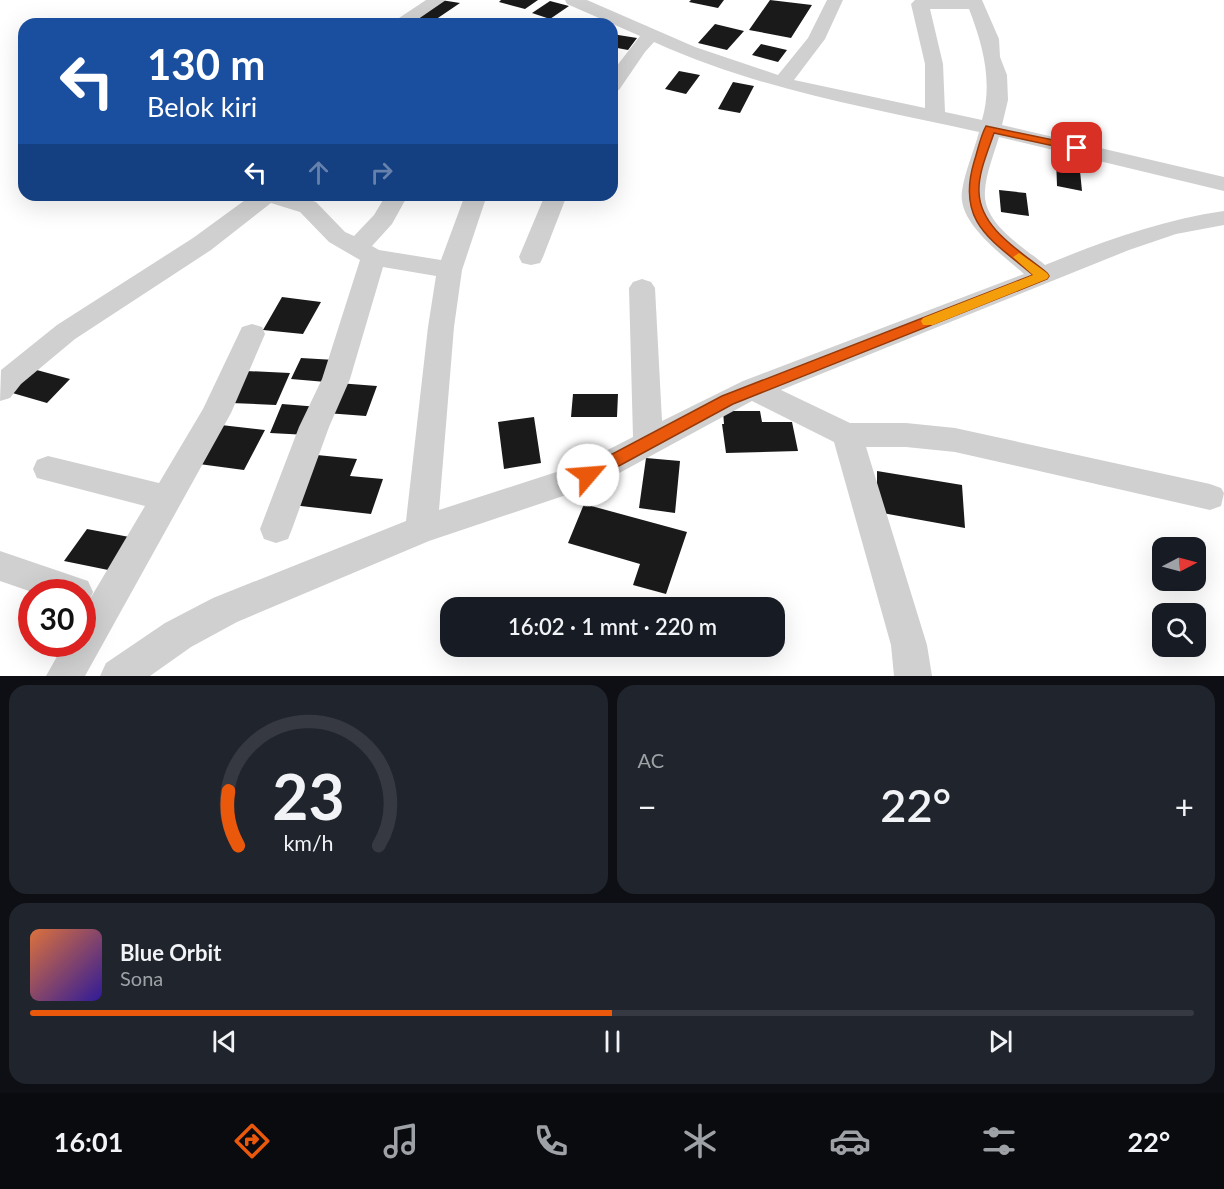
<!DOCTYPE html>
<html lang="id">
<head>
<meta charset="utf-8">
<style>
  :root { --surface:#171b24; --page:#20242c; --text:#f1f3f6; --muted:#9ea1a6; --line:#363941; --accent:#ea580c }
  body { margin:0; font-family:Lato,sans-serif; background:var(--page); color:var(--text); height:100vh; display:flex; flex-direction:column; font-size:22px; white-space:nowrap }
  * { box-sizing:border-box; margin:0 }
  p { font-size:20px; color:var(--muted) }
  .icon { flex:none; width:33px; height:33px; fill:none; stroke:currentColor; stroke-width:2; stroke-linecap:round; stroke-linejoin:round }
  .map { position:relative; height:676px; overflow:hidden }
  .side { display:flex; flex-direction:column; gap:9px; padding:9px; background:#0d0f14; flex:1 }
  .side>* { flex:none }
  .top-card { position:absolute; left:18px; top:18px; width:600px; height:183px; border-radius:18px; box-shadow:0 6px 24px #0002; background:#1a4fa0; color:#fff; overflow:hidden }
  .needle { width:39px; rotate:84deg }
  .tools { position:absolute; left:1152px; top:537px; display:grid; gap:12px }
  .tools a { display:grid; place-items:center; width:54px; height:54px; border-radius:12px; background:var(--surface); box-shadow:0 6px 24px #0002; font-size:30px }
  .speed { position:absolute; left:18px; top:579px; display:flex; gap:12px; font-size:30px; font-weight:700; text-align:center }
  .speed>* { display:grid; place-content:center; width:78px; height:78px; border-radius:50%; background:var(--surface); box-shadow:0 6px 24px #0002; line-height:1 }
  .speed .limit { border:9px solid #d22; background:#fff; color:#111 }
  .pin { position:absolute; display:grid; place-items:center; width:51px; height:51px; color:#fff; margin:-26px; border-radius:12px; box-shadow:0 3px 9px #0006 }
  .me { position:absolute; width:66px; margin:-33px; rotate:63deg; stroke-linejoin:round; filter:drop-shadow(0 0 4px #0008) }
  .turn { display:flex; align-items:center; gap:21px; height:126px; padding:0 30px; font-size:27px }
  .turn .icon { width:78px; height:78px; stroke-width:2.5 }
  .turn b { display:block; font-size:42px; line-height:51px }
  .lanes { display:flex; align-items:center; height:57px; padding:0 30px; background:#0003; justify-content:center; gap:30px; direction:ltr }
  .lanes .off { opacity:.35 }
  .big { font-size:45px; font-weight:600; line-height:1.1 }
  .side .tile { flex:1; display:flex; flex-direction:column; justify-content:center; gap:9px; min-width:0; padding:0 21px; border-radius:18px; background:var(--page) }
  .side .dial { align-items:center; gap:0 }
  .dial svg { height:156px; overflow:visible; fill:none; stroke:var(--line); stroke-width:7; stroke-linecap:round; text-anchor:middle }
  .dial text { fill:var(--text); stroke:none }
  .song { display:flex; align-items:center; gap:18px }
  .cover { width:72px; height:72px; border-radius:9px; background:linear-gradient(135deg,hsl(20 70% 55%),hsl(250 70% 35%)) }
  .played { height:6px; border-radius:3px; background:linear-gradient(90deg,var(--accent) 50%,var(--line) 50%) }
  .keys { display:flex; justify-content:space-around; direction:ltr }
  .heat { display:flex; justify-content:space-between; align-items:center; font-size:33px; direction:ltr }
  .side .tiles { flex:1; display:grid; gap:9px; grid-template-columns:1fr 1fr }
  .tile:last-child { grid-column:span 2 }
  .trip { position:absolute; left:440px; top:597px; width:345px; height:60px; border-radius:18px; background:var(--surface); box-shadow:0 6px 24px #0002; font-weight:600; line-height:60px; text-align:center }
  .tabs { display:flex; height:96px; justify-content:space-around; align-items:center; background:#090b0e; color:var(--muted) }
  .tabs .icon { width:42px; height:42px }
  .tabs .selected { color:var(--accent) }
  .tabs b { font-size:27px; color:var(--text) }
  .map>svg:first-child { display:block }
  .building { fill:#1a1a1a }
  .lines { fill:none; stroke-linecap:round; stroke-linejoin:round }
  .minor { fill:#d0d0d0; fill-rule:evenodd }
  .route { fill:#ea580c; stroke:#983908; stroke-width:1.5 }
  .slow { fill:#f59e0b }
</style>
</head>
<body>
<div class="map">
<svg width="1224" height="676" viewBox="0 0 1224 676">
  <rect width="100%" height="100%" fill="#fff"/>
  <path class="building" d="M441,0L460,3L432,22L415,17Z
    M501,0H538L525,9L499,2Z
    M691,0H724L718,8L689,2Z
    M770,0L812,5L791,38L749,30Z
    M550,1L569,6L550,19L532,13Z
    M523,18L547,23V24H517Z
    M715,24L744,31L727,50L698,43Z
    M612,34L637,38L628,50L612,47Z
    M761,44L787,50L778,62L752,55Z
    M679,71L700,75L686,94L665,89Z
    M733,82L754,86L740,113L718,109Z
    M1056,157L1079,161L1082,191L1057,186Z
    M999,190L1026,193L1029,216L1001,212Z
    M282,297L321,302L303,334L263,330Z
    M301,358L335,360L326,382L291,379Z
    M33,369L70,379L47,403L9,392Z
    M246,371L290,373L276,405L231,403Z
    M338,383L377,386L366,416L326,413Z
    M573,394H618L617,417H571Z
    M282,404L319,407L308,435L270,433Z
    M723,411H760L762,422H792L798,451L726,453L722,424H724Z
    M534,417L541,463L504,469L498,422Z
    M221,425L265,430L244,470L199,464Z
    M317,455L357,459L350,476L383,479L371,514L292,505Z
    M646,458L680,461L675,513L639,508Z
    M877,471L962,485L965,528L877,512Z
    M584,504L687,532L666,594L633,585L640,564L568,543Z
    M87,529L140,539L118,572L64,561Z"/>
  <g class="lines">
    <path class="minor" d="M426,0H446L411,24H390Z
      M565,0H587L695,47L778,75L808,38L827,0H843L825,39L794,80L925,108V64L911,4L915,0H982L999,39L1000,57L1007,75L1008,100L1002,125L1224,177V191L999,137C994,154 986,173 985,191C982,224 1024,247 1045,265C1104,241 1161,220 1224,211V225L1176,234L1129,250L781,390L850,423H906L955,428L1210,484L1221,488L1224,493L1221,506L1210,510L955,452L906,447H866L927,645L932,676H894L891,645L834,442L752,401L599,484L429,541L237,622L191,647L150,676H100L106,663L165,623L213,598L406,521L428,327L436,276L383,267L350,379L329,427L292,529L288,539L276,543L264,539L260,529L299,427L322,379L360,260L329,242L300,212L271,203L211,250L75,339L21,384L10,398L0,401L1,370L57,325L193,238L252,195H293L316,202L345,232L354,236L374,215L386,195H408L392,224L372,246L379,250L441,260L465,195H487L462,270L454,327L439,510L578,465L633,437L629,288L633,282L642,279L651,282L655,288L662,421L743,381L1024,274C1003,255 957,223 962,191C965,171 974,151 979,132C869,108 757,89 654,42L645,52L619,90L612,92V72L640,36L567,4ZM930,9H969C983,45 993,83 982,120L945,112L943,64Z
      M545,195H567L543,257L540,263L531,265L522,263L519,257Z
      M252,324L262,327L265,334L231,413L85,676H46L64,644H82V612L87,604L82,605V592H32L0,581V551L88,581L93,592L90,599L145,506L37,478L33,469L37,460L48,456L159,483L203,409L242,327Z"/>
  </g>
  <path class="route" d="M986,126L1077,145L1083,148L1077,151L994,133C988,151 978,173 979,192C980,229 1022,252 1047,273L1049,276L1047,279L733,404L593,480L588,482L582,480L580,475L582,470L722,396L1033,275C992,240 956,223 974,162C978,150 980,137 986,126Z"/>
  <path class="slow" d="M1019,253L1047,273L1049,276L1047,279L933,325H923L921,321L923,318L1033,275L1013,257Z"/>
</svg>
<div class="tools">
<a><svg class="needle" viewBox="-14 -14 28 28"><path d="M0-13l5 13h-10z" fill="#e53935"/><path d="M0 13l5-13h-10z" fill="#9ea1a6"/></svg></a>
<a><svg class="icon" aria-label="search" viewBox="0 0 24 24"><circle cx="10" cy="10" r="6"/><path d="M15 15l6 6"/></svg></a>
</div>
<div class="speed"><div class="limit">30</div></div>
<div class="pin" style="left:1077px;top:148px;background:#d93025"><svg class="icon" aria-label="arrive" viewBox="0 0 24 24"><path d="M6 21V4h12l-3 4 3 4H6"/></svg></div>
<svg class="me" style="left:588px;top:475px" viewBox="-20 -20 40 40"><circle r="19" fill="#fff"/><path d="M0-13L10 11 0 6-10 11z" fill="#ea580c"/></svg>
<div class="trip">16:02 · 1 mnt · 220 m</div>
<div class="top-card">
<div class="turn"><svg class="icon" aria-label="left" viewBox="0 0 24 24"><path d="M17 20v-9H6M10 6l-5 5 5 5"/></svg><div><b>130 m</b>Belok kiri</div></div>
<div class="lanes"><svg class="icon" aria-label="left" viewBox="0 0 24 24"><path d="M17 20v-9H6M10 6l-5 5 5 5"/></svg><svg class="icon off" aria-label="ahead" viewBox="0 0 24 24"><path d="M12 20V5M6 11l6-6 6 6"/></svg><svg class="icon off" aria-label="right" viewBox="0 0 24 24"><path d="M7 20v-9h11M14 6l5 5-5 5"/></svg></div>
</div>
</div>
<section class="side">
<div class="tiles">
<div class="tile dial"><svg viewBox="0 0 100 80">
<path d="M14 69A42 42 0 1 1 86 69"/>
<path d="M14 69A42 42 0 0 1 9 41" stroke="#ea580c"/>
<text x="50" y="56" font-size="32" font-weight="700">23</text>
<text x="50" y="72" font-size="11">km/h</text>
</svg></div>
<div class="tile"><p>AC</p>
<div class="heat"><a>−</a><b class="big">22°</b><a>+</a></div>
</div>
<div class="tile">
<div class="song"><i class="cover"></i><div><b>Blue Orbit</b><p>Sona</p></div></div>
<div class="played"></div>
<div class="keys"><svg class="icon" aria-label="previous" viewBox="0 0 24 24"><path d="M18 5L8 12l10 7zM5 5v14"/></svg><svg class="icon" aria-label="pause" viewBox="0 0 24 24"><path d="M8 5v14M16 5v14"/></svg><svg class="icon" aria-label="next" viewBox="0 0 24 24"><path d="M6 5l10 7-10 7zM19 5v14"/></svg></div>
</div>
</div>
</section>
<nav class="tabs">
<b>16:01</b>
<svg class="icon selected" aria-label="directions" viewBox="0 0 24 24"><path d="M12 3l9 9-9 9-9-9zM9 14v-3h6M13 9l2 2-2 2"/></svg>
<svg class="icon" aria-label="music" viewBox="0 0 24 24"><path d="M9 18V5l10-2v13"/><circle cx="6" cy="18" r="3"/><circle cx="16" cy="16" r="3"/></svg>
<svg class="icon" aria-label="phone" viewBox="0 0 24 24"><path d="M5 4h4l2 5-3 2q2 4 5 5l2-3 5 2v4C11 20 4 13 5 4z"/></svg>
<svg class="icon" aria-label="climate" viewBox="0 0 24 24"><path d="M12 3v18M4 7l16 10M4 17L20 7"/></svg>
<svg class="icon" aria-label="car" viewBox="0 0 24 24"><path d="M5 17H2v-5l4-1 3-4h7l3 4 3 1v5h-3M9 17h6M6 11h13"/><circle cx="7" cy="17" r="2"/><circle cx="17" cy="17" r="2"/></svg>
<svg class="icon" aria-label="filters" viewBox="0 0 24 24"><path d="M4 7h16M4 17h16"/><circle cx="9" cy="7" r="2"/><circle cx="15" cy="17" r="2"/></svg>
<b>22°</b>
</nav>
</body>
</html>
